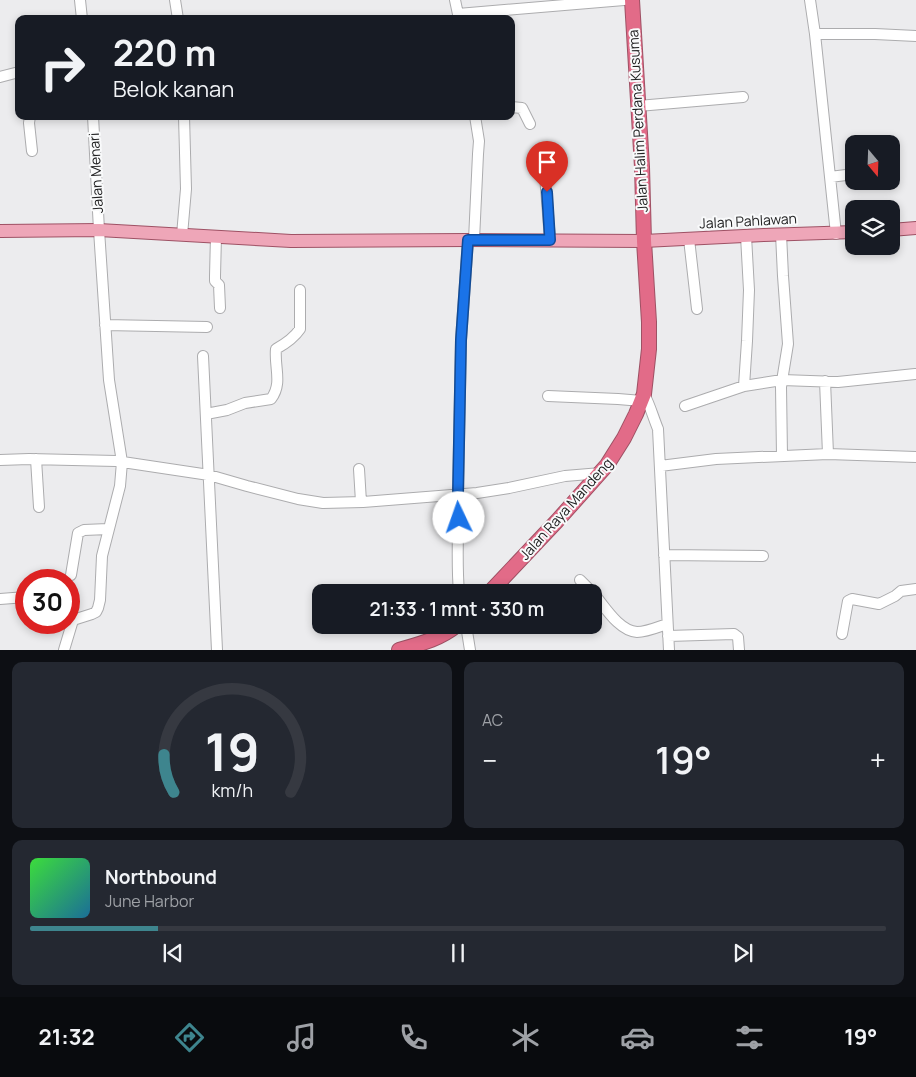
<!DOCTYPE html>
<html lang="id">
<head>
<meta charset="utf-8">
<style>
  :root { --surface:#171b24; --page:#242831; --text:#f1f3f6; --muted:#9ea1a6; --line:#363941; --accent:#3e858e }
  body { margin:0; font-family:Manrope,sans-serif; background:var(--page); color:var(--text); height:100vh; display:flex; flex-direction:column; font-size:19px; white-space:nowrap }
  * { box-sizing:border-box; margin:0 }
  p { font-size:16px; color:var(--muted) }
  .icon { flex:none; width:28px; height:28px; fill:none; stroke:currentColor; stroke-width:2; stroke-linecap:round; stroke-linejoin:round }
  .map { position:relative; height:650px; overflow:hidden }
  .details { display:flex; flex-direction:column; gap:12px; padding:12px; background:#0d0f14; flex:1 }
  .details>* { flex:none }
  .top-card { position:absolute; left:15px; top:15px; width:500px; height:105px; border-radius:10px; box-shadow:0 2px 8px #0003; background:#171b24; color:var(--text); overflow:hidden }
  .needle { width:32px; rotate:161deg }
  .tools { position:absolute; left:845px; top:135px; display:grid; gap:10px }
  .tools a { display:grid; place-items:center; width:55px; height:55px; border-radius:10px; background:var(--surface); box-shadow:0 2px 8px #0003; font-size:25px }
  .speed { position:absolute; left:15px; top:569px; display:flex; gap:10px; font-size:25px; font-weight:700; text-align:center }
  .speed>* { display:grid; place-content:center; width:65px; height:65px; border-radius:50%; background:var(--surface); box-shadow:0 2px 8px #0003; line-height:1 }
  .speed .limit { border:8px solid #d22; background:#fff; color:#111 }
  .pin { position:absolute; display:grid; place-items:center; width:42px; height:42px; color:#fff; margin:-51px -21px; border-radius:50% 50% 50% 0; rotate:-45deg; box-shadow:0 0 5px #0007 }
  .pin .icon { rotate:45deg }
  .me { position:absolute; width:55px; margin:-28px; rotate:357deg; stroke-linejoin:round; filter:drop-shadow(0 0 4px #0008) }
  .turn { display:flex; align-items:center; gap:18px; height:105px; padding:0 15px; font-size:22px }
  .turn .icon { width:65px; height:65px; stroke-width:2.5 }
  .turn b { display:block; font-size:35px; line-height:42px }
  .big { font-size:38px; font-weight:600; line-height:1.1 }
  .details .widget { flex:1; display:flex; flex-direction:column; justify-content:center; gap:8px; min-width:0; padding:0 18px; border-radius:10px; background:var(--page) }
  .details .dial { align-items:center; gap:0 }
  .dial svg { height:130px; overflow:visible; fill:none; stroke:var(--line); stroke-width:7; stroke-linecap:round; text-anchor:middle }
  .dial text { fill:var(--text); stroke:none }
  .song { display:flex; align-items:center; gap:15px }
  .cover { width:60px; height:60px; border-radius:8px; background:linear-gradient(135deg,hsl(120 70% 55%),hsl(200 70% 35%)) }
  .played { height:5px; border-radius:2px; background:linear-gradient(90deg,var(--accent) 15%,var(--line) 15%) }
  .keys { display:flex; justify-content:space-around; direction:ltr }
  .heat { display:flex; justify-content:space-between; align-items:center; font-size:28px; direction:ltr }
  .details .tiles { flex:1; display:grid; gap:12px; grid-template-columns:1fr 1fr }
  .widget:last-child { grid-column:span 2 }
  .trip { position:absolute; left:312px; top:584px; width:290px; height:50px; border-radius:10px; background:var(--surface); box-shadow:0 2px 8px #0003; font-weight:600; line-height:50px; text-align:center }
  .menu { display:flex; height:80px; justify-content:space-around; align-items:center; background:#090b0e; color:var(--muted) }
  .menu .icon { width:35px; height:35px }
  .menu .active { color:var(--accent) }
  .menu b { font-size:22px; color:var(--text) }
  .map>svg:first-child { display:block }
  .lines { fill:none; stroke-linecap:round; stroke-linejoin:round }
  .minor-casing { stroke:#acacae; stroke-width:12 }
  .major-casing { stroke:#9e5164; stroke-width:14 }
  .highway-casing { stroke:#9e5164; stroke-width:16 }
  .minor { stroke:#fff; stroke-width:10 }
  .major { stroke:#eea6b8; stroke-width:12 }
  .highway { stroke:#e26b88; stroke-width:14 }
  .route-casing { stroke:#114b97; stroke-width:12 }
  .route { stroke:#1a73e8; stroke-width:9 }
  .labels { text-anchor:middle; stroke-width:4; stroke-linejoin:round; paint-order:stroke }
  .street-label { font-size:14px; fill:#212122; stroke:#f9fafb }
</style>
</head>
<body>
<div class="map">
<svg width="916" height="650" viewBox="0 0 916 650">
  <rect width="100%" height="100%" fill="#ececee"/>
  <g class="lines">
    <defs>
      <path id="minor" d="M80,0L82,19
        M175,0L178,19
        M455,0L459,19
        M810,0L815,34L836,234
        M458,14L624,0
        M815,34H875L916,36
        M0,77L19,72
        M638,106L743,97
        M511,107L522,108L530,124
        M30,116L29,123L32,151
        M545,175L550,240
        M830,177L854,174
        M781,234L783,276L788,344L781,387L782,456
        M182,235L186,189L184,116
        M216,236L215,276V281L219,285L220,308
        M689,239L697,309
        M474,240L478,154L479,141L475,116
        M105,325L207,327
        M203,356L217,650
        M825,381L828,454
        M744,386L747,341L749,290L746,236
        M644,394C650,405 653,417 658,429L669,650
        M548,396L618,399L642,401
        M685,406L744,386L782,380L838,382L915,374
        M206,414L227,410L245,403L271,399C283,383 274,367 276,349C285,344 294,338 300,329V290
        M36,459L39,507
        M0,460L29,459L116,461L209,475L247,486L298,499L323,503L363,502L477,493L509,488L565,476L601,473
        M660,466L716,459L828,454L916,457
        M359,469L361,502
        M664,555L763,556
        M71,575L78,533L84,530L108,529
        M580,580L592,592
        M459,592C456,560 459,527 458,494L461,340L468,240
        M594,594C605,607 619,631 637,632C647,632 658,627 667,624
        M0,599L26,597
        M466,625L470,650
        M842,634L848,601L852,599L879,604L895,596L901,591L916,589
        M668,636L734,634L738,637L739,650
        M64,650L73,620L92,614L96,612L98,608L100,600L102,556L120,486L122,462L109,380L99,230L93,116"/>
      <path id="major" d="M891,230L916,228
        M0,231L99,230L291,241L468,240L644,241L764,235L854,232"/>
      <path id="highway" d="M490,592L557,521L607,465L624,438L636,414L644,394L649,349V322L644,241L642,167L632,0
        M399,650C420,644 440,639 457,625"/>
    </defs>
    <use href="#minor" class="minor-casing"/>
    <use href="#major" class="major-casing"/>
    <use href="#highway" class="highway-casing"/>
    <use href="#minor" class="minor"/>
    <use href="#major" class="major"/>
    <use href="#highway" class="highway"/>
  </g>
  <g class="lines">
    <defs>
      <path id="route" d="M459,518L458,494L461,340L468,240H550L547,192"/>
    </defs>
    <use href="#route" class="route-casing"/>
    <use href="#route" class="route"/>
  </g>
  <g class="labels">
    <g class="street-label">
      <text transform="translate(638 121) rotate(-93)" y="5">Jalan Halim Perdana Kusuma</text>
      <text transform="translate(96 173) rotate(-93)" y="5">Jalan Menari</text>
      <text transform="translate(748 221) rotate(-3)" y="5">Jalan Pahlawan</text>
      <text transform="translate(566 509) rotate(-48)" y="5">Jalan Raya Mandeng</text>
    </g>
  </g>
</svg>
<div class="tools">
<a><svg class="needle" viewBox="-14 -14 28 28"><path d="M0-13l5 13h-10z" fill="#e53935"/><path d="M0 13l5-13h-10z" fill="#9ea1a6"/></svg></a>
<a><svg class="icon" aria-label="layers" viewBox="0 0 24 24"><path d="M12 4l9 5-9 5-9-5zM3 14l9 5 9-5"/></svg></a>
</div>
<div class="speed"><div class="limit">30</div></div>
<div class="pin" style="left:547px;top:192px;background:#d93025"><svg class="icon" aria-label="arrive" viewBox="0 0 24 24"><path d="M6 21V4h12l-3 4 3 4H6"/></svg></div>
<svg class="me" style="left:459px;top:518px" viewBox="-20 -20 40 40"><circle r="19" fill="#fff"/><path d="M0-13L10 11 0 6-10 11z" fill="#1a73e8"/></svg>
<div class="trip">21:33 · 1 mnt · 330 m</div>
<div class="top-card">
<div class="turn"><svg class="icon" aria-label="right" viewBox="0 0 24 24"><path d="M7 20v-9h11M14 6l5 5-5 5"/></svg><div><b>220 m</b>Belok kanan</div></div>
</div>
</div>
<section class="details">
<div class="tiles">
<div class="widget dial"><svg viewBox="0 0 100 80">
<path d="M14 69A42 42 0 1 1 86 69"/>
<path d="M14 69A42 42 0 0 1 8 46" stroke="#3e858e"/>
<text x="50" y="56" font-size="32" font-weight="700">19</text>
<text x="50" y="72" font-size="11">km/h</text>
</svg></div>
<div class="widget"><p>AC</p>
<div class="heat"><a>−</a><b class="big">19°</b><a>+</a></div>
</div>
<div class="widget">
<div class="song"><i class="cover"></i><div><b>Northbound</b><p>June Harbor</p></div></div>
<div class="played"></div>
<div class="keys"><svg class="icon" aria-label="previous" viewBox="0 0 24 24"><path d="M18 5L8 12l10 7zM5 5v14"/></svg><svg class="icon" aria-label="pause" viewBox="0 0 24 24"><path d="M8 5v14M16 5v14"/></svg><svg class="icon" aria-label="next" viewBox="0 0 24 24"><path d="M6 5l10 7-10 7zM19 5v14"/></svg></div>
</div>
</div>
</section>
<nav class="menu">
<b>21:32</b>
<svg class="icon active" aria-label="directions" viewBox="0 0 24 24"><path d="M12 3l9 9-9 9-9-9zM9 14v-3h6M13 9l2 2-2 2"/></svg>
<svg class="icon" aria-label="music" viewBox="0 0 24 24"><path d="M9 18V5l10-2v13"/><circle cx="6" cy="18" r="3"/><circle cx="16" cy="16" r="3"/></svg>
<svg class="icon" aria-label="phone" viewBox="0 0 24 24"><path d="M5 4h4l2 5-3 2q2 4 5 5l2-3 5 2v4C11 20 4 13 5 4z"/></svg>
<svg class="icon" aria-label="climate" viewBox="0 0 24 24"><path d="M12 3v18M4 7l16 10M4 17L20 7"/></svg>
<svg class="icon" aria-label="car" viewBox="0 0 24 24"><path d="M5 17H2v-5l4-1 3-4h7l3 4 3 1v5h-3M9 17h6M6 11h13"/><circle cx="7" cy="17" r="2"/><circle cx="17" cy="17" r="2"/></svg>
<svg class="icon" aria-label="filters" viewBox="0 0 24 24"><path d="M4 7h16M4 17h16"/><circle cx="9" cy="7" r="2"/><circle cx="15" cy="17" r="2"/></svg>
<b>19°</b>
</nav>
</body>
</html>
